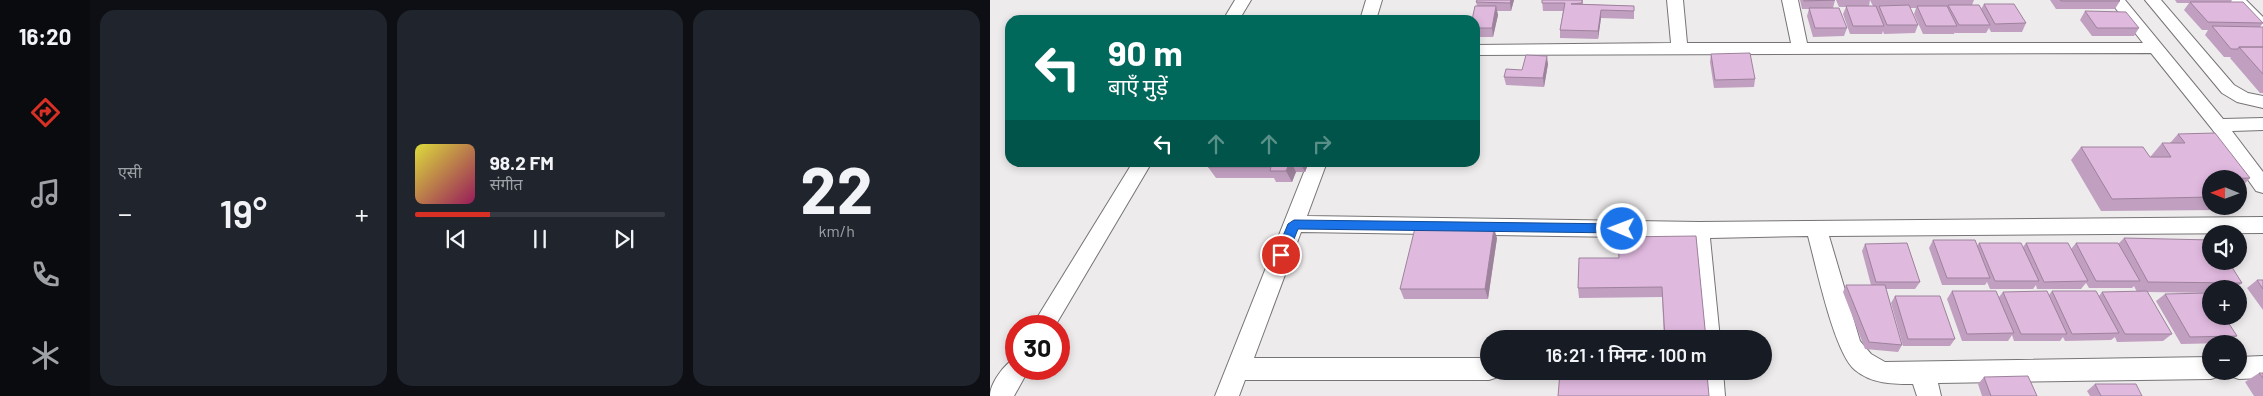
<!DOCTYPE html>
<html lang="hi">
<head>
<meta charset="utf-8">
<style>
  :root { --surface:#171b24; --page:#20242c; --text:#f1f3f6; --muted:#9ea1a6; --line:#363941; --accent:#d93025 }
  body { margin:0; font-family:Barlow,"Noto Sans Devanagari",sans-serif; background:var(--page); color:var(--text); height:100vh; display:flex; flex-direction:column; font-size:19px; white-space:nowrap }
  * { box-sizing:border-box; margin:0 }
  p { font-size:16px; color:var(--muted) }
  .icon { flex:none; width:28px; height:28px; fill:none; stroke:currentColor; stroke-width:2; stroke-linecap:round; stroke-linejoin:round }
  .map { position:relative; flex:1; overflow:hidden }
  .drawer { display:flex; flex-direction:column; gap:10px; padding:10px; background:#0d0f14; width:900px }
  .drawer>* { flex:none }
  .banner { position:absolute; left:15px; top:15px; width:475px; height:152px; border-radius:15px; box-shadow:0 2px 8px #0003; background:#00695c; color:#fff; overflow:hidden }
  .needle { width:32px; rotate:271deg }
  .buttons { position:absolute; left:1212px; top:170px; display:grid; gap:10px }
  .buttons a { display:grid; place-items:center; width:45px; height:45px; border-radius:50%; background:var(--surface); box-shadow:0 2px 8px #0003; font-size:25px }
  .speed { position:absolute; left:15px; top:315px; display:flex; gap:10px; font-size:25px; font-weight:700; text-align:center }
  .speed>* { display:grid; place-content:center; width:65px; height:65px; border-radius:50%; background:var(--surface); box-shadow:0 2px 8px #0003; line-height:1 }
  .speed .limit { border:8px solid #d22; background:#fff; color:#111 }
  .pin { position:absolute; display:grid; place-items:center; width:42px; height:42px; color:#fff; margin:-21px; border:2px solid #fff; border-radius:50%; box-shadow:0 1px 5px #0007 }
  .me { position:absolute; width:55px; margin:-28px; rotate:271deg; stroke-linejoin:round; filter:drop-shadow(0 0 4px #0008) }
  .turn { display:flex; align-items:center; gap:18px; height:105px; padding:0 20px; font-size:22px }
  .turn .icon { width:65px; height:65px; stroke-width:2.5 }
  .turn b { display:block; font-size:35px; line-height:42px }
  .lanes { display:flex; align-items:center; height:48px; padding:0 20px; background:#0003; justify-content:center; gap:25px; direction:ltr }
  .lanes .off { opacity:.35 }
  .big { font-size:38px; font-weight:600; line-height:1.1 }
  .drawer .tile { flex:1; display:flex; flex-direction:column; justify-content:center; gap:8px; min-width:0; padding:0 18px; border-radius:15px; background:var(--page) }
  .drawer .dial { align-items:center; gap:0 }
  .dial b { font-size:65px; line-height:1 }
  .song { display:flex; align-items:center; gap:15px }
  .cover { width:60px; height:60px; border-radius:8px; background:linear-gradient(135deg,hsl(60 70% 55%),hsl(330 70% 35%)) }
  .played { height:5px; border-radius:2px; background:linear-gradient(90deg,var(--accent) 30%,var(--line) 30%) }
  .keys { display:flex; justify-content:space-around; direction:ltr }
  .heat { display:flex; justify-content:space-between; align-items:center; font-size:28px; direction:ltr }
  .drawer .tiles { flex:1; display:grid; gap:10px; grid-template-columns:repeat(3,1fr) }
  .trip { position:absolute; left:490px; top:330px; width:292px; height:50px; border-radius:25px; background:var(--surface); box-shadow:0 2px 8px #0003; font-weight:600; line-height:50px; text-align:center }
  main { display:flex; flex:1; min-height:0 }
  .dock { display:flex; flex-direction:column; width:90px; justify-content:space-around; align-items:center; background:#090b0e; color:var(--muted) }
  .dock .icon { width:35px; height:35px }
  .dock .selected { color:var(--accent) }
  .dock b { font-size:22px; color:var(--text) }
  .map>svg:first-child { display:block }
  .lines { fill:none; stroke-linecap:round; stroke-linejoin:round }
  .minor-casing { stroke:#767476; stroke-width:2 }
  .minor { fill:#fff; fill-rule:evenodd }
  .wall { fill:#c19fc0; fill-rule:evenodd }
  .shaded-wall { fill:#9d829c }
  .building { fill:#e0b9df; stroke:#9d829c }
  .route { fill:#1a73e8; stroke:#114b97 }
</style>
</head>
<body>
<main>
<nav class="dock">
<b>16:20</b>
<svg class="icon selected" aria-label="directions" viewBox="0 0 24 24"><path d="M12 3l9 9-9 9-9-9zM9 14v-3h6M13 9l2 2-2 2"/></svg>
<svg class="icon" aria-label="music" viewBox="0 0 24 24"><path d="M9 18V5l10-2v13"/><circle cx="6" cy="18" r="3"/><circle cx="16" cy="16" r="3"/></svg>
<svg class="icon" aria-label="phone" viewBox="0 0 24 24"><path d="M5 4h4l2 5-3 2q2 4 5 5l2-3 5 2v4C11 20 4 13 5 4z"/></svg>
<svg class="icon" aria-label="climate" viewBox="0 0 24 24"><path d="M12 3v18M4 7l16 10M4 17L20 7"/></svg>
</nav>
<section class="drawer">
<div class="tiles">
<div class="tile"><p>एसी</p>
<div class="heat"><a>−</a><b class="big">19°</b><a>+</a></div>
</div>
<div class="tile">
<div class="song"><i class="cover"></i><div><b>98.2 FM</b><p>संगीत</p></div></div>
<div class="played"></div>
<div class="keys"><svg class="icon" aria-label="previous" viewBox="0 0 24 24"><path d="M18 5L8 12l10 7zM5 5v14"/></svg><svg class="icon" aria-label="pause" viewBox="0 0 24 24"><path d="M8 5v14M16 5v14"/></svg><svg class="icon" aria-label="next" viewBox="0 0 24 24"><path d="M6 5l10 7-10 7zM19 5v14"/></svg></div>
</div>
<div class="tile dial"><b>22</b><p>km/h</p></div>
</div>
</section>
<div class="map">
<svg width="1273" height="396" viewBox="0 0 1273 396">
  <rect width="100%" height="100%" fill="#eeebed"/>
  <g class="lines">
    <defs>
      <path id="minor" d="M245,0H261L249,20H233Z
        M376,0H392L386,20H370Z
        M677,0H693L697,43H801L792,0H808L817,43H1153L1119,0H1135L1233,119L1273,118V130L1242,131L1273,172V193L1266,191L1222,129L1161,53L485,55V45L681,43Z
        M1155,0H1171L1244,85L1258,93L1273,96V108L1247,102L1232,93Z
        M1239,0H1256L1273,17V31L1267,29Z
        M143,162H162L65,326H42Z
        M318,162H337L317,216L709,222L1273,217V233L839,236L870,341L881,354L895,362L1221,357V371H1232L1230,376L1221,379L948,383L951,396H927L923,384C902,384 882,384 865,370C844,353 826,265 818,236L720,238L730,339H706L699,238L311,232L264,358H499V371H510L508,377L499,380H255L249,396H225Z
        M1273,356V378L1249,379L1240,376L1238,371H1249V357Z
        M26,358V369H39L24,396H0C0,383 15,363 26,358Z
        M709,371H733L735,396H711Z"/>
    </defs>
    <use href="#minor" class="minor-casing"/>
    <use href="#minor" class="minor"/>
  </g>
  <path class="wall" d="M487,0H524L521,11H507L508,15L503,37H485V20L487,6L486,2Z
    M552,0H593V4L644,6V19L611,18L608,39L570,38V30L573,11H553Z
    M810,0H845L843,8L857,28L854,36L823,37L817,16L819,9H812Z
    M846,0H984L982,5L991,9L994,4L1036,23L1032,32H1001L999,28L996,33H965V32L964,34H933L924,14L926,8H920L928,25L925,33L894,34L893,31L892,34H860L853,14L856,7H849ZM880,0L883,6H879Z
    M1060,0H1129L1130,1L1125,9H1066Z
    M1185,0H1242L1241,2L1273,23L1270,27H1273V93H1270L1240,58L1241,57H1234L1215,35L1218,30H1212L1194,10L1199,3H1187Z
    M1095,11L1149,28L1144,36H1102L1090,20Z
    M721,54L765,79L764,87L724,88L720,62Z
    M558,64L554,87L516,85L514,77L532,70Z
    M1188,134L1260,178L1249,190V179H1221V206H1234L1230,210L1111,211L1081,160L1091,147L1161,157V156L1172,143H1180Z
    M221,162H319L315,172H306L302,182H286L284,178H226L218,167Z
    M706,236L716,339H674L672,297L589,298L588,288L629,258Z
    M507,238L498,299H414L410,289Z
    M1134,238L1252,283L1245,289H1221V293L1157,292L1182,334L1173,341L1127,342L1125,337L1121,340L1075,341L1073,337L1070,341H1024L1022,335L1018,341H972L957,299L962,291L1009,297L1013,292L1059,295L1062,291L1109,296L1112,292H1147L1144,286L1142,288H1099L1096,283L1091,289H1047L1046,285L1043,289H1000L997,282L995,285H952L939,248L943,240L987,246L989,243L1033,247L1036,243L1081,249L1086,243L1128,244Z
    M875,244L930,282L925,289H896L912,345L908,352L875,349L853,292L856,285H881L872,251Z
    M1267,280H1273V310L1257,288Z
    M1175,294L1247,336L1237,343L1191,344L1166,301Z
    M905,296L965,339L960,346H913L901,303Z
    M1269,373H1273V396H1264L1255,382Z
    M994,377L1047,396H992L988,384Z
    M1105,384L1152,396H1100L1097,391Z"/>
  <path class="shaded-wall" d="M521,0H524L521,11L520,3Z
    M506,6L508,15L503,37L502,28Z
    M611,10V18L608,39V31Z
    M557,56L558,64L554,87L553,78Z
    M300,162H301L306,172L302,182L296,171Z
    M310,162H319L315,172Z
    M504,228L507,238L498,299L495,289Z"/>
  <path class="building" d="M487,0H521L520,3L486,2Z
    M552,0H592V3L581,4L644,6V11L611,10L608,31L570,30L575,3H552Z
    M814,0H845L814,1Z
    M1070,0H1129L1130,1H1071Z
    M1200,2H1253L1273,23L1218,22Z
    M994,4H1024L1036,23L1005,24Z
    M919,5L928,25H897L889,6Z
    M958,5H989L1000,25H969Z
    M485,6H506L502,28H485V20H482Z
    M856,6H886L894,26H863Z
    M927,6H957L967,26H936Z
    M819,8H849L857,28H825Z
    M1095,11L1136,12L1149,28H1107Z
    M1222,26L1273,27V47H1249L1248,49H1241Z
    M1249,47H1273V74Z
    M760,53L765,79L725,80L721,54Z
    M536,55L557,56L553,78L514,77L516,69L532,70Z
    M1225,133L1260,178L1221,179V197L1122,199L1091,147H1153L1160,157H1181L1172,143H1195L1188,134Z
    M221,162H300L296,171H280L281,167H218Z
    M425,228H504L495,289H410Z
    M706,236L716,339H675L672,287L588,288L589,258H629L628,237Z
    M1134,238L1221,240V261H1238L1252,283L1158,282Z
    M943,240H985L1000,278H957Z
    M917,243L930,282H886L875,244Z
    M989,243H1031L1049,281H1005Z
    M1036,243H1078L1098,281L1054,282Z
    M1086,243H1128L1150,281H1106Z
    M1267,280H1273V289Z
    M856,285H895L912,345L879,342Z
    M962,291H1006L1024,333L977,334Z
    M1057,291L1077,334H1031L1013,292Z
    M1062,291H1106L1129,333L1082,334Z
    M1157,291L1182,334H1135L1112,292Z
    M1219,293L1221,297V316H1234L1247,336L1200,337L1175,294Z
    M905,296H950L965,339H918Z
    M570,373L717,374L719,396H568Z
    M1269,373H1273V378Z
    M1038,376L1047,396H1001L994,377Z
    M1105,384H1146L1152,396H1111Z"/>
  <path class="route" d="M304,220L632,224L638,229L632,233L308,229L296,259H287L285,255L298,224Z"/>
</svg>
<div class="buttons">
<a><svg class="needle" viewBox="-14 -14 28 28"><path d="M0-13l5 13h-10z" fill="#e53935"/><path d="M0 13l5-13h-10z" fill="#9ea1a6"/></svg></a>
<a><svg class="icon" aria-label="sound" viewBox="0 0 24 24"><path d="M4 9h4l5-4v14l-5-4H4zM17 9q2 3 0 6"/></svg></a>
<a>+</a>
<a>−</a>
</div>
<div class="speed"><div class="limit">30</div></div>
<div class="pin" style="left:291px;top:255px;background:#d93025"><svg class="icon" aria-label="arrive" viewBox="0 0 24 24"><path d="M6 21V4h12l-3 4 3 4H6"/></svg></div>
<svg class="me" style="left:632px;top:229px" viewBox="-20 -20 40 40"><circle r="17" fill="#1a73e8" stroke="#fff" stroke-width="3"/><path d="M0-11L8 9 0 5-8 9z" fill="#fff"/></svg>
<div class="trip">16:21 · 1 मिनट · 100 m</div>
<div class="banner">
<div class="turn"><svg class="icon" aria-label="left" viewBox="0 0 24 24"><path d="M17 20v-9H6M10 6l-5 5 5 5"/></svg><div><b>90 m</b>बाएँ मुड़ें</div></div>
<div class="lanes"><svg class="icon" aria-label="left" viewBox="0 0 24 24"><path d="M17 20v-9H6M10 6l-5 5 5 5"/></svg><svg class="icon off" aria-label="ahead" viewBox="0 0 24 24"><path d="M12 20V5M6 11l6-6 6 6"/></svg><svg class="icon off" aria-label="ahead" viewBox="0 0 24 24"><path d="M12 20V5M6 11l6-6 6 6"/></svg><svg class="icon off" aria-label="right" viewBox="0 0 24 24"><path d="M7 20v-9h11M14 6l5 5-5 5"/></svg></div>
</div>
</div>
</main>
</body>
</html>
